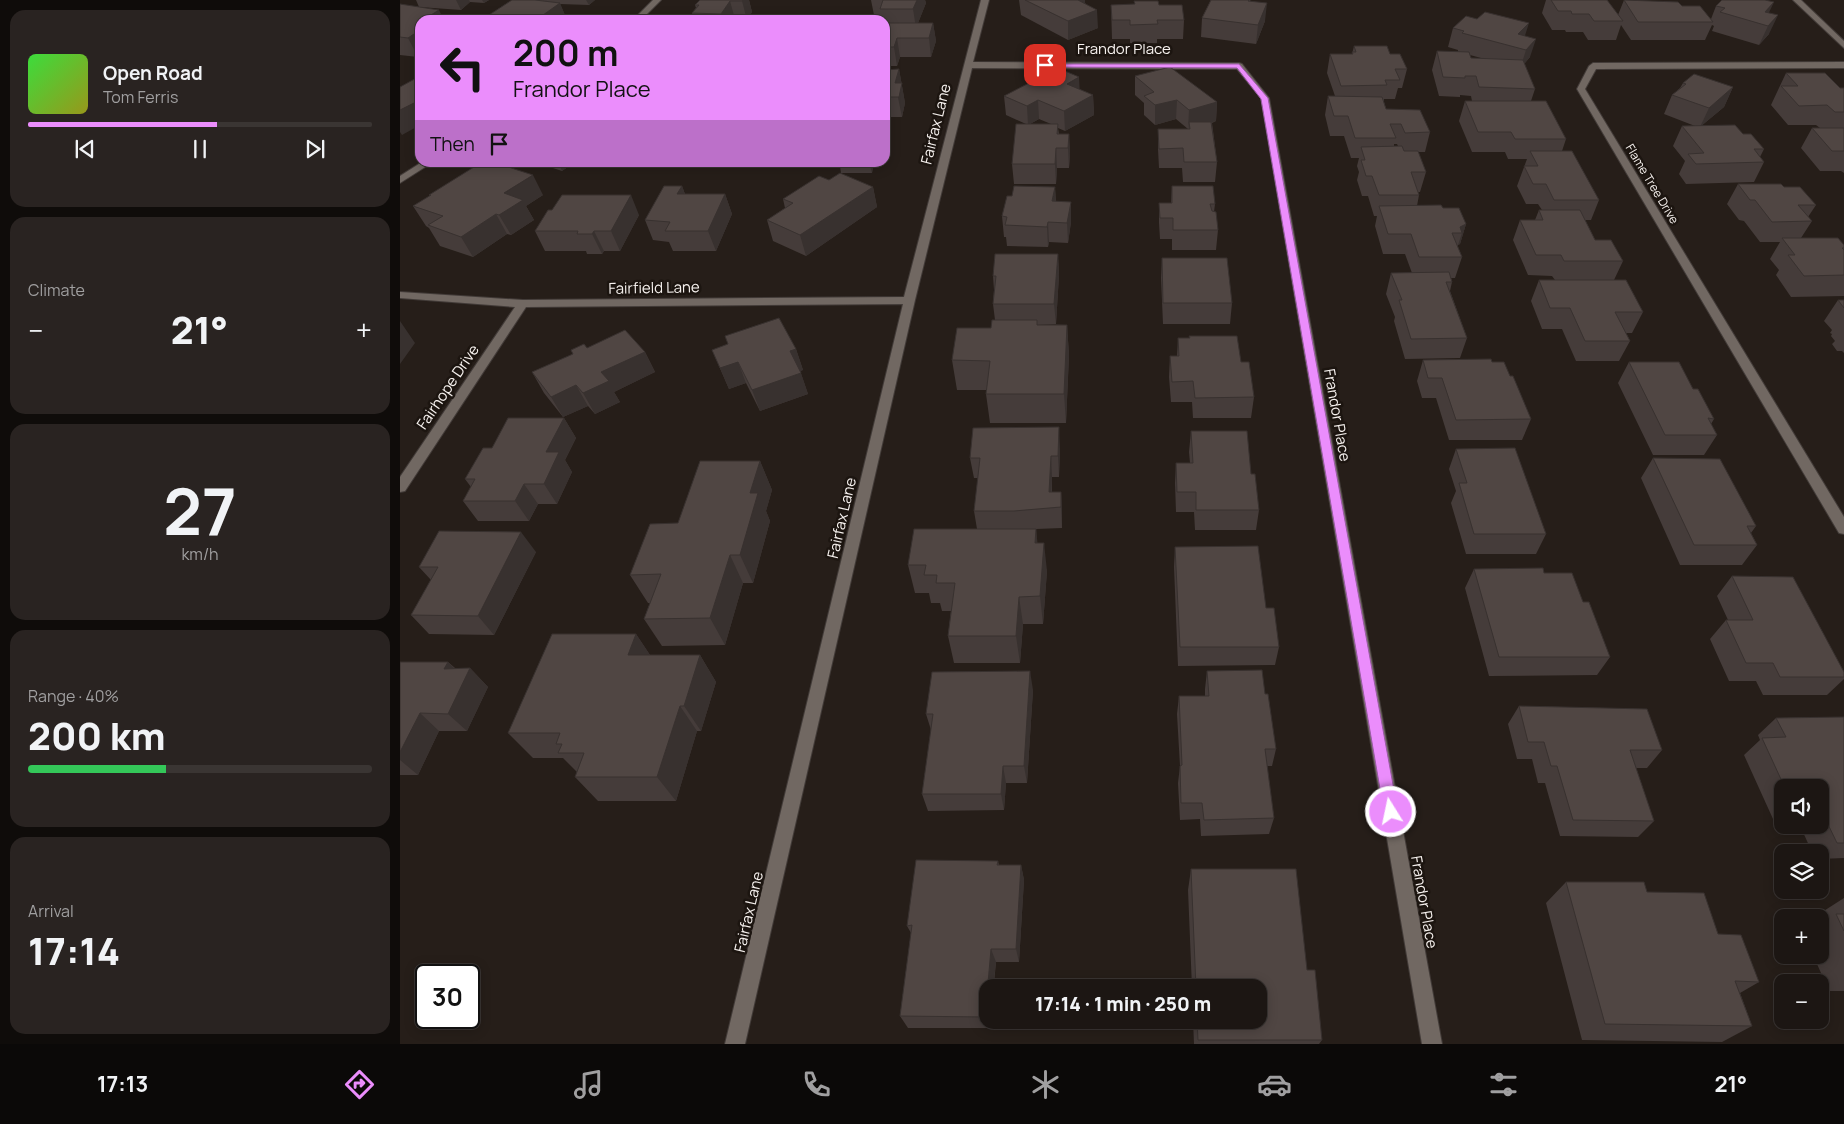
<!DOCTYPE html>
<html lang="en">
<head>
<meta charset="utf-8">
<style>
  :root { --surface:#1c1613; --page:#292321; --text:#f1f3f6; --muted:#a09fa0; --line:#3a3533; --accent:#eb8dfc }
  body { margin:0; font-family:Manrope,sans-serif; background:var(--page); color:var(--text); height:100vh; display:flex; flex-direction:column; font-size:19px; white-space:nowrap }
  * { box-sizing:border-box; margin:0 }
  p { font-size:16px; color:var(--muted) }
  .icon { flex:none; width:28px; height:28px; fill:none; stroke:currentColor; stroke-width:2; stroke-linecap:round; stroke-linejoin:round }
  .map { position:relative; flex:1; overflow:hidden }
  .details { display:flex; flex-direction:column; gap:10px; padding:10px; background:#0f0c0a; width:400px }
  .details>* { flex:none }
  .banner { position:absolute; left:15px; top:15px; width:475px; height:152px; border-radius:15px; box-shadow:0 2px 12px #0003,0 0 0 1px var(--line); background:#eb8dfc; color:#111; overflow:hidden }
  .tools { position:absolute; left:1374px; top:779px; display:grid; gap:10px }
  .tools a { display:grid; place-items:center; width:55px; height:55px; border-radius:10px; background:var(--surface); box-shadow:0 2px 12px #0003,0 0 0 1px var(--line); font-size:25px }
  .speed { position:absolute; left:15px; top:964px; display:flex; gap:10px; font-size:25px; font-weight:700; text-align:center }
  .speed>* { display:grid; place-content:center; width:65px; height:65px; border-radius:50%; background:var(--surface); box-shadow:0 2px 12px #0003,0 0 0 1px var(--line); line-height:1 }
  .speed .limit { border:2px solid #111; border-radius:8px; background:#fff; color:#111 }
  .pin { position:absolute; display:grid; place-items:center; width:42px; height:42px; color:#fff; margin:-21px; border-radius:10px; box-shadow:0 2px 8px #0006 }
  .me { position:absolute; width:55px; margin:-28px; rotate:350deg; stroke-linejoin:round; filter:drop-shadow(0 0 4px #0008) }
  .turn { display:flex; align-items:center; gap:18px; height:105px; padding:0 15px; font-size:22px }
  .turn .icon { width:65px; height:65px; stroke-width:2.5 }
  .turn b { display:block; font-size:35px; line-height:42px }
  .then { display:flex; align-items:center; height:48px; padding:0 15px; background:#0003; gap:10px; font-size:19px }
  .big { font-size:38px; font-weight:800; line-height:1.1 }
  .details .widget { flex:1; display:flex; flex-direction:column; justify-content:center; gap:8px; min-width:0; padding:0 18px; border-radius:15px; background:var(--page) }
  .details .dial { align-items:center; gap:0 }
  .dial b { font-size:65px; line-height:1 }
  .song { display:flex; align-items:center; gap:15px }
  .cover { width:60px; height:60px; border-radius:8px; background:linear-gradient(135deg,hsl(120 70% 55%),hsl(60 70% 35%)) }
  .played { height:5px; border-radius:2px; background:linear-gradient(90deg,var(--accent) 55%,var(--line) 55%) }
  .keys { display:flex; justify-content:space-around; direction:ltr }
  .heat { display:flex; justify-content:space-between; align-items:center; font-size:28px; direction:ltr }
  .charge { height:8px; border-radius:4px; background:linear-gradient(90deg,#34c759 40%,var(--line) 0) }
  .trip { position:absolute; left:579px; top:979px; width:288px; height:50px; border-radius:15px; background:var(--surface); box-shadow:0 2px 12px #0003,0 0 0 1px var(--line); font-weight:800; line-height:50px; text-align:center }
  .tab-bar { display:flex; height:80px; justify-content:space-around; align-items:center; background:#0b0908; color:var(--muted) }
  .tab-bar .icon { width:35px; height:35px }
  .tab-bar .current { color:var(--accent) }
  .tab-bar b { font-size:22px; color:var(--text) }
  main { display:flex; flex:1; min-height:0 }
  .map>svg:first-child { display:block }
  .lines { fill:none; stroke-linecap:round; stroke-linejoin:round }
  .minor-casing { stroke:#423b38; stroke-width:2 }
  .minor { fill:#716862; fill-rule:evenodd }
  .wall { fill:#453c3a; fill-rule:evenodd }
  .shaded-wall { fill:#38312f }
  .building { fill:#504643; stroke:#38312f }
  .route { fill:#eb8dfc; stroke:#995ca4 }
  .labels { text-anchor:middle; stroke-width:5; stroke-linejoin:round; paint-order:stroke }
  .far-street-label { font-size:12px; fill:#f7f2ef; stroke:#1c1510 }
  .street-label { font-size:15px; fill:#f7f2ef; stroke:#1c1510 }
</style>
</head>
<body>
<main>
<section class="details">
<div class="widget">
<div class="song"><i class="cover"></i><div><b>Open Road</b><p>Tom Ferris</p></div></div>
<div class="played"></div>
<div class="keys"><svg class="icon" aria-label="previous" viewBox="0 0 24 24"><path d="M18 5L8 12l10 7zM5 5v14"/></svg><svg class="icon" aria-label="pause" viewBox="0 0 24 24"><path d="M8 5v14M16 5v14"/></svg><svg class="icon" aria-label="next" viewBox="0 0 24 24"><path d="M6 5l10 7-10 7zM19 5v14"/></svg></div>
</div>
<div class="widget"><p>Climate</p>
<div class="heat"><a>−</a><b class="big">21°</b><a>+</a></div>
</div>
<div class="widget dial"><b>27</b><p>km/h</p></div>
<div class="widget"><p>Range · 40%</p><b class="big">200 km</b><div class="charge"></div></div>
<div class="widget"><p>Arrival</p><b class="big">17:14</b></div>
</section>
<div class="map">
<svg width="1444" height="1044" viewBox="0 0 1444 1044">
  <rect width="100%" height="100%" fill="#261e19"/>
  <g class="lines">
    <defs>
      <path id="minor" d="M253,0H261L241,20H233Z
        M581,0H589L573,62L839,63L842,64L869,98L1042,1044H1022L861,98L837,69L572,68L515,300L345,1044H325L503,304L126,307L5,491L0,492V477L115,307L0,298V292L123,300L504,297Z
        M1393,0H1401L1444,41V48Z
        M1444,62V68L1196,69L1185,89L1444,517V534L1439,533L1177,89L1189,66L1193,63Z
        M22,162H33L0,183V176Z"/>
    </defs>
    <use href="#minor" class="minor-casing"/>
    <use href="#minor" class="minor"/>
  </g>
  <path class="wall" d="M16,0H89L84,3L70,2L61,10L19,7Z
    M112,0H195L189,5L160,4L167,20H91L89,15Z
    M300,0H349L352,12L347,20H294L292,13L296,8L295,5Z
    M471,0H525L526,3L518,23H533L536,41L531,57H500L497,66H485V20H482L481,15H474Z
    M619,0H685V3L698,28L668,40L621,15Z
    M811,0H850L865,21L856,44L801,37L802,18Z
    M1146,0H1207L1218,15L1224,0L1282,6L1311,19L1316,6L1369,13V34L1359,45L1312,31L1314,26L1312,25L1305,40H1231L1221,25L1216,40H1188L1183,32H1166L1165,30H1152L1142,13Z
    M0,4L18,57L0,55Z
    M711,5H759L784,20L783,39H757V43H730V39H712Z
    M1053,28L1125,36L1130,57L1124,64L1135,89L1131,101L1166,139L1162,151L1199,200L1191,220H1185L1195,240L1223,261L1214,280L1243,312L1232,333H1226L1230,341L1219,361H1176L1162,329H1142L1131,301L1139,280H1155L1152,276L1128,275L1113,240L1120,220H1135L1139,210H1142L1138,204H1126L1117,186L1127,159H1108L1105,152H1072L1059,121L1065,101H1072L1071,96L1060,95V97L1039,96L1032,70L1037,51L1058,52V50L1048,47ZM1070,55L1081,58H1071Z
    M954,46L990,54L1007,69L1002,88H998L995,99H984V102L986,109L1030,132L1025,152H1018L1026,172L1020,192H1018L1019,195L1017,206L1043,208L1066,224L1060,244L1058,245V247L1062,257L1055,278H1051L1052,282L1050,291L1067,338L1060,358L1005,359L994,321L995,317L986,294L991,273H1012L1005,254H983L975,226L977,216H974L968,196H962L957,180L959,172L957,166L959,158H951L944,136H930L925,115L928,96H935L927,73L930,54H952ZM994,144H997L998,146H994Z
    M499,69L505,103L502,117H485V70Z
    M1386,73L1440,88H1444V173L1441,171H1420L1401,148L1412,128H1420L1416,125H1388L1371,105Z
    M735,76L817,102L816,121L812,123L817,162L815,182H783L782,168H759L758,149V129H788L776,119L755,125L744,115V103L735,95Z
    M1283,83L1333,87L1324,107L1301,126L1343,134L1364,149L1360,157L1364,162L1354,182L1286,184L1279,174L1285,161L1273,146L1282,126H1295L1264,114L1272,95L1280,88Z
    M679,89L693,95L694,115L665,131L658,128L659,134H669L670,154L669,168H657L656,184H614L612,164L626,124L606,115L604,96ZM639,119L651,124H630Z
    M135,162H182L177,166L172,164L162,171Z
    M418,162H474L472,173H441L440,166H419Z
    M429,180L473,187L477,207L406,256L373,241L367,220L385,208L383,199Z
    M1338,184L1384,187L1416,205L1408,217L1412,221L1401,238L1444,245V296L1391,297L1376,275L1379,270L1370,259L1380,242H1360L1344,221L1339,220L1327,204Z
    M282,186L285,194H325L332,214L316,251H273L269,242L253,240L245,220Z
    M772,186L815,204L814,212L818,230L816,250H772V239H760L759,223V203H771Z
    M655,187L656,202H671V222L668,243L649,242L648,247L607,246L606,237H604L602,216L612,196Z
    M29,195H143L126,206L134,220L111,235L107,234L73,257L40,246L29,228L26,226L13,206L30,196Z
    M239,215L220,251H204L202,254H187L186,251H145L135,231Z
    M658,254L659,275L656,324H637L667,325L669,355L666,423H590L586,394V390H557L552,360L591,328L595,320L593,304L594,290L593,276Z
    M762,258L832,303L830,324H763L761,278Z
    M1438,300H1444V353L1442,351H1437L1432,344L1435,341L1431,336L1432,334L1430,333L1432,330L1424,321Z
    M325,336L396,349L403,370L400,371L408,394L360,411L346,383L329,389L312,350L328,344Z
    M789,336L841,362L854,397L851,418H793L792,402H771L769,377L770,356H777L778,338H789Z
    M187,348L245,352L255,372L214,392L220,402L195,414L188,406L163,417L144,393L132,372L173,354L171,350Z
    M1023,360L1110,376L1131,419L1122,440H1049L1036,398H1022L1017,381Z
    M1229,362L1314,419L1311,424L1317,435L1304,455H1253L1218,383Z
    M164,418L176,438L165,460L172,472L157,504H138L129,521H78L63,501L71,487L65,479L92,448Z
    M791,431L851,474L859,510L856,530H795L794,512H776L775,483L776,463H790L789,452Z
    M660,448L659,477H652V492H661L662,512V528L636,529L637,543L647,571L643,624H623L620,663H554L548,636L551,611H542L540,603H531L529,593H515L508,565L577,529L574,511L578,478H574L570,458Z
    M1056,449L1146,534L1136,554H1066L1051,503L1056,491L1049,469Z
    M1253,458L1356,526L1351,533L1357,545L1342,565H1280L1241,478Z
    M360,461L372,490L366,511L370,521L353,583H343L325,645L262,646L244,619L250,603H248L230,575L278,523Z
    M775,547L879,647L875,665L778,666L774,567Z
    M136,552L94,635L29,634L11,615L31,580L19,567Z
    M1074,569L1144,573L1183,602L1210,657L1197,675L1089,676L1065,588Z
    M1332,576L1444,677V679L1427,695H1363L1356,681H1329L1310,639L1326,620H1328L1317,596Z
    M236,634L250,655H300L316,682L301,731H297L276,801H198L175,777L177,772L163,758H133L108,733Z
    M0,662H48L55,668H70L88,687L67,731H39L18,775H0Z
    M807,671L865,694L876,749L872,766H867L874,818L869,834L801,836L800,819L780,820L778,783L780,766L777,714L779,696H805V689Z
    M633,690L627,783H606L604,810L528,811L522,794L531,730L526,714Z
    M1119,706L1262,750L1247,768H1236L1254,821L1238,837L1160,836L1145,783H1138L1132,759H1117L1108,724Z
    M1444,717V858L1420,859V852H1412L1402,830H1378L1344,755L1360,740L1358,735L1376,718ZM1382,788H1420V825H1382Z
    M598,861L599,865H621L624,880L619,962H596L590,1028H508L500,1016L511,933L507,926Z
    M791,869L907,970L922,1040L919,1044H794L793,1020H858V988H792L788,890Z
    M1166,882L1247,892L1318,934L1359,982L1340,993L1352,1026L1322,1042L1182,1040L1146,903Z
    M1444,898V991H1429L1413,955H1420V924L1423,923L1419,914Z"/>
  <path class="shaded-wall" d="M56,0H69L70,2L61,10Z
    M82,0H89L84,3Z
    M186,0H195L189,5Z
    M339,0H349L352,12L347,20L342,1Z
    M517,0H525L526,3L516,28L513,9Z
    M677,0H685V14L697,10L698,28L668,40V21Z
    M330,1L335,19L322,20L321,14Z
    M1374,2L1365,21V12Z
    M160,3L167,20H136Z
    M867,3L865,21L856,44L858,25Z
    M39,10L44,20H23Z
    M1378,15L1369,34L1359,45L1368,26Z
    M533,23L536,41L531,57L529,38Z
    M1129,23L1123,42L1118,34Z
    M20,30V56L18,57L8,38Z
    M497,38L500,57L497,66L494,47Z
    M1136,39L1130,57L1120,69L1126,50Z
    M499,69L505,103L502,117L495,83Z
    M679,77L680,96L667,84Z
    M1333,87L1324,107L1300,127L1309,108Z
    M693,95L694,115L665,131L664,111Z
    M20,100V125L2,135L0,132V110Z
    M638,100L639,119L628,125L627,106Z
    M777,100L776,119L755,125V105Z
    M817,102L816,121L789,129V122L788,129L789,110Z
    M485,128L487,137L485,144Z
    M669,134L670,154L669,168L668,148Z
    M656,148L657,168L656,184L655,164Z
    M158,162H172V164L162,171Z
    M176,162H182L177,166Z
    M469,162H474L472,173Z
    M133,175L143,195L126,206L134,220L111,235L99,215L104,193Z
    M282,186L289,206L277,194Z
    M473,187L477,207L406,256L400,235Z
    M655,187L656,207L652,201Z
    M325,194L332,214L316,251L308,231Z
    M231,195L239,215L220,251L211,231Z
    M671,202V222L668,243L667,223Z
    M96,214L107,234L73,257L61,237Z
    M648,222L649,242L648,247L647,227Z
    M1066,224L1060,244L1058,245L1062,233L1060,227Z
    M194,231L204,251L202,254L192,234Z
    M658,254L659,275L656,324L654,304Z
    M0,321L15,343L0,364Z
    M667,325L669,355L666,423L664,394Z
    M396,349L403,370L397,372L390,351Z
    M245,352L255,372L214,392L220,402L195,414L183,393L201,372Z
    M338,362L346,383L329,389L320,368Z
    M401,373L408,394L360,411L352,390Z
    M176,385L188,406L163,417L151,397Z
    M164,418L176,438L165,460L172,472L157,504L144,484L146,452Z
    M659,427L660,448L659,477L658,456Z
    M651,456L652,477L651,508L649,492Z
    M360,461L372,490L366,511L370,521L353,583L340,555L350,493Z
    M124,484L138,504L129,521L115,501Z
    M661,492L662,512V528L661,507Z
    M636,529L639,557L635,543Z
    M121,532L136,552L94,635L78,616Z
    M644,543L647,571L643,624L640,596Z
    M330,555L343,583L325,645L310,618Z
    M619,597L623,624L620,663L616,636Z
    M236,634L254,661L228,655Z
    M300,655L316,682L301,731L284,706Z
    M48,662L65,679L70,668L88,687L67,731L48,714L44,669Z
    M630,671L633,690L627,783L624,766Z
    M280,706L297,731L276,801L257,777Z
    M20,713L39,731L18,775L0,760V752Z
    M603,766L606,783L604,810L601,794Z
    M621,865L624,880L619,962L616,949Z
    M591,949L596,962L593,988H588Z
    M588,991V1020H590V1028L585,1017Z"/>
  <path class="building" d="M112,0H135L160,3L136,20H128L89,15Z
    M300,0H343L342,1H330L321,14L292,13L299,5H295Z
    M483,0H517L513,9H480Z
    M625,0H678L697,10L668,21Z
    M811,0H849L848,1L867,3L858,25L802,18Z
    M1151,0H1207L1223,21H1194L1189,14H1172L1171,11H1158Z
    M1224,0L1278,2L1282,6H1300L1313,22H1238Z
    M1322,0H1365L1374,2L1365,12L1378,15L1368,26L1320,12L1325,8L1316,6Z
    M734,1H758L759,5H782L784,20H757L758,24L730,25V20H712L711,5L735,4Z
    M0,4L39,10L23,20H20V30L8,38L0,37Z
    M1085,12L1129,23L1118,34L1136,39L1126,50L1062,33L1064,31L1053,28L1066,16L1077,19Z
    M485,23H533L529,38H497L494,47H485Z
    M954,46H987L990,54H1000L1007,69H995L1000,80H985L987,85L941,86L930,54H953L952,52H956Z
    M1037,51L1069,52L1071,58L1123,60L1135,89L1079,87L1076,76H1065V78L1043,77Z
    M770,67L817,102L789,110L777,100L755,105L744,96L754,92L735,76Z
    M658,68L679,77L667,84L693,95L664,111L638,100L627,106L604,96Z
    M499,69L495,83H502L499,97H485V70Z
    M1386,73H1425L1440,88H1444V112H1435L1427,105L1399,106L1381,86H1398Z
    M1294,74L1333,87L1309,108L1272,95L1286,84L1283,83Z
    M20,76V100L0,110V87Z
    M928,96L982,97L986,109L1020,110L1030,132L1005,133L1001,124H990L996,138H955L948,116H934Z
    M1065,101H1146L1166,139H1115L1111,132H1078Z
    M789,122H811L817,162H784L783,148L759,149L758,129H790Z
    M616,124H658L657,134H669L668,148H656L655,164H612Z
    M1335,125L1343,134H1351L1364,149H1354L1364,162L1296,164L1288,154L1304,153L1282,126Z
    M1412,128H1444V151H1432Z
    M1002,146L1004,151H1018L1026,172H1011L1019,195H979L972,176H966L961,160H965L961,147Z
    M1130,151H1172L1199,200H1154L1146,184H1133L1124,166H1138Z
    M82,162H93L133,175L104,193L123,200L99,215L96,214L61,237L28,225L43,216L13,206L31,195H29Z
    M440,173L473,187L400,235L367,220L393,203L383,199L419,176L429,180Z
    M1338,184H1381L1384,187H1400L1416,205H1398L1412,221L1372,222L1355,200H1350Z
    M264,186H282L277,194H325L308,231H265L270,222L245,220Z
    M614,186L655,187L652,201L671,202L667,223L648,222L647,227L605,225L607,217L602,216L607,196H612Z
    M772,186H813L815,204H810L812,211L816,212L818,230H773V218H760L759,203H772Z
    M162,195H231L211,231H194L192,234H177L178,231H135L148,210H152Z
    M1041,205L1043,208H1059L1066,224L1060,227L1062,233H1052L1062,257H1019L1011,234H988L979,206Z
    M1139,210H1180L1195,240H1211L1223,261H1164L1161,255H1136L1120,220H1143Z
    M1382,238H1438L1444,245V248H1442L1444,250V275L1404,276L1388,255H1395Z
    M595,254H658L654,304H593L596,276H593Z
    M762,258H827L832,303H763Z
    M1049,272L1052,282H1046L1067,338L1011,339L999,300H1002L991,273Z
    M1139,280H1226L1243,312H1215L1230,341H1185L1170,308H1150Z
    M1438,300H1444V308Z
    M379,318L396,349L390,351L401,373L352,390L338,362L320,368L312,350L328,344L325,336Z
    M592,320H637V325H667L664,394H586L590,361L552,360L557,328H591Z
    M225,330L245,352L201,372L209,381L183,393L176,385L151,397L132,372L173,354L171,350L184,344L187,348Z
    M789,336H837L841,362H849L854,397L795,398L793,381L772,382L770,356H779L778,338H790Z
    M1091,359L1092,362H1104L1110,376H1113L1131,419L1056,420L1042,378H1028L1023,360Z
    M1229,362H1279L1293,389H1298L1314,419L1308,418L1317,435H1265Z
    M108,418H164L146,452H159L144,484H124L115,501H63L75,479H65L83,448H92Z
    M659,427L658,456H651L649,492H661V507L614,511H574L580,458H570L573,428Z
    M791,431H847L851,474H855L859,510H796V492H777L776,463H793Z
    M1115,448L1146,534H1074L1059,483H1067L1056,449Z
    M1253,458L1320,459L1356,526H1347L1357,545H1294Z
    M300,461H360L350,493H358L340,555H330L310,618L244,619L261,574L230,575L250,524L278,523Z
    M514,529H636L635,543H644L640,596L619,597L616,636H548L555,583H536L537,575H524L526,565H508Z
    M39,531L121,532L78,616L11,615L38,567H19Z
    M858,546L866,608H874L879,647H780L775,547Z
    M1143,568L1144,573H1172L1183,602H1189L1210,657H1099L1074,569Z
    M1332,576L1393,577L1444,672V677H1380L1373,663H1346L1326,620H1353Z
    M152,634H236L228,655H300L284,706H280L257,777H175L184,753H158L162,744H156L160,733H108Z
    M0,662H48L44,669L70,668L48,714L20,713L0,752Z
    M862,670L865,694H868L876,749H865L874,818L804,820L802,803H781L780,766L782,765L779,696H809L807,671Z
    M630,671L624,766H603L601,794H522L533,714H526L532,672Z
    M1119,706L1247,709L1262,750H1230L1254,821L1173,820L1157,766H1151L1144,742H1128Z
    M1444,717V843H1437L1423,814H1420V788H1385L1362,738L1386,737L1376,718Z
    M516,860L598,861L597,865H621L616,949H591L585,1017L500,1016L512,925L507,926Z
    M791,869H896L907,970H915L922,1040H798L797,1020H858V988H796Z
    M1166,882H1244L1247,892L1304,893L1318,934L1341,935L1359,982L1335,981L1352,1026L1205,1024Z
    M1436,914H1444V931Z"/>
  <path class="route" d="M643,64H839L868,98L998,812L996,817L991,819L986,817L984,812L861,99L837,68L645,67L642,65Z"/>
  <g class="labels">
    <g class="far-street-label">
      <text transform="translate(1252 184) rotate(59)" y="4">Flame Tree Drive</text>
    </g>
    <g class="street-label">
      <text x="724" y="54">Frandor Place</text>
      <text transform="translate(536 124) rotate(-76)" y="5">Fairfax Lane</text>
      <text transform="translate(254 288) rotate(-1)" y="5">Fairfield Lane</text>
      <text transform="translate(48 387) rotate(-56)" y="5">Fairhope Drive</text>
      <text transform="translate(937 415) rotate(80)" y="5">Frandor Place</text>
      <text transform="translate(442 518) rotate(-77)" y="5">Fairfax Lane</text>
      <text transform="translate(1024 902) rotate(80)" y="5">Frandor Place</text>
      <text transform="translate(349 912) rotate(-77)" y="5">Fairfax Lane</text>
    </g>
  </g>
</svg>
<div class="tools">
<a><svg class="icon" aria-label="sound" viewBox="0 0 24 24"><path d="M4 9h4l5-4v14l-5-4H4zM17 9q2 3 0 6"/></svg></a>
<a><svg class="icon" aria-label="layers" viewBox="0 0 24 24"><path d="M12 4l9 5-9 5-9-5zM3 14l9 5 9-5"/></svg></a>
<a>+</a>
<a>−</a>
</div>
<div class="speed"><div class="limit">30</div></div>
<div class="pin" style="left:645px;top:65px;background:#d93025"><svg class="icon" aria-label="arrive" viewBox="0 0 24 24"><path d="M6 21V4h12l-3 4 3 4H6"/></svg></div>
<svg class="me" style="left:991px;top:812px" viewBox="-20 -20 40 40"><circle r="17" fill="#eb8dfc" stroke="#fff" stroke-width="3"/><path d="M0-11L8 9 0 5-8 9z" fill="#fff"/></svg>
<div class="trip">17:14 · 1 min · 250 m</div>
<div class="banner">
<div class="turn"><svg class="icon" aria-label="left" viewBox="0 0 24 24"><path d="M17 20v-9H6M10 6l-5 5 5 5"/></svg><div><b>200 m</b>Frandor Place</div></div>
<div class="then">Then<svg class="icon" aria-label="arrive" viewBox="0 0 24 24"><path d="M6 21V4h12l-3 4 3 4H6"/></svg></div>
</div>
</div>
</main>
<nav class="tab-bar">
<b>17:13</b>
<svg class="icon current" aria-label="directions" viewBox="0 0 24 24"><path d="M12 3l9 9-9 9-9-9zM9 14v-3h6M13 9l2 2-2 2"/></svg>
<svg class="icon" aria-label="music" viewBox="0 0 24 24"><path d="M9 18V5l10-2v13"/><circle cx="6" cy="18" r="3"/><circle cx="16" cy="16" r="3"/></svg>
<svg class="icon" aria-label="phone" viewBox="0 0 24 24"><path d="M5 4h4l2 5-3 2q2 4 5 5l2-3 5 2v4C11 20 4 13 5 4z"/></svg>
<svg class="icon" aria-label="climate" viewBox="0 0 24 24"><path d="M12 3v18M4 7l16 10M4 17L20 7"/></svg>
<svg class="icon" aria-label="car" viewBox="0 0 24 24"><path d="M5 17H2v-5l4-1 3-4h7l3 4 3 1v5h-3M9 17h6M6 11h13"/><circle cx="7" cy="17" r="2"/><circle cx="17" cy="17" r="2"/></svg>
<svg class="icon" aria-label="filters" viewBox="0 0 24 24"><path d="M4 7h16M4 17h16"/><circle cx="9" cy="7" r="2"/><circle cx="15" cy="17" r="2"/></svg>
<b>21°</b>
</nav>
</body>
</html>
